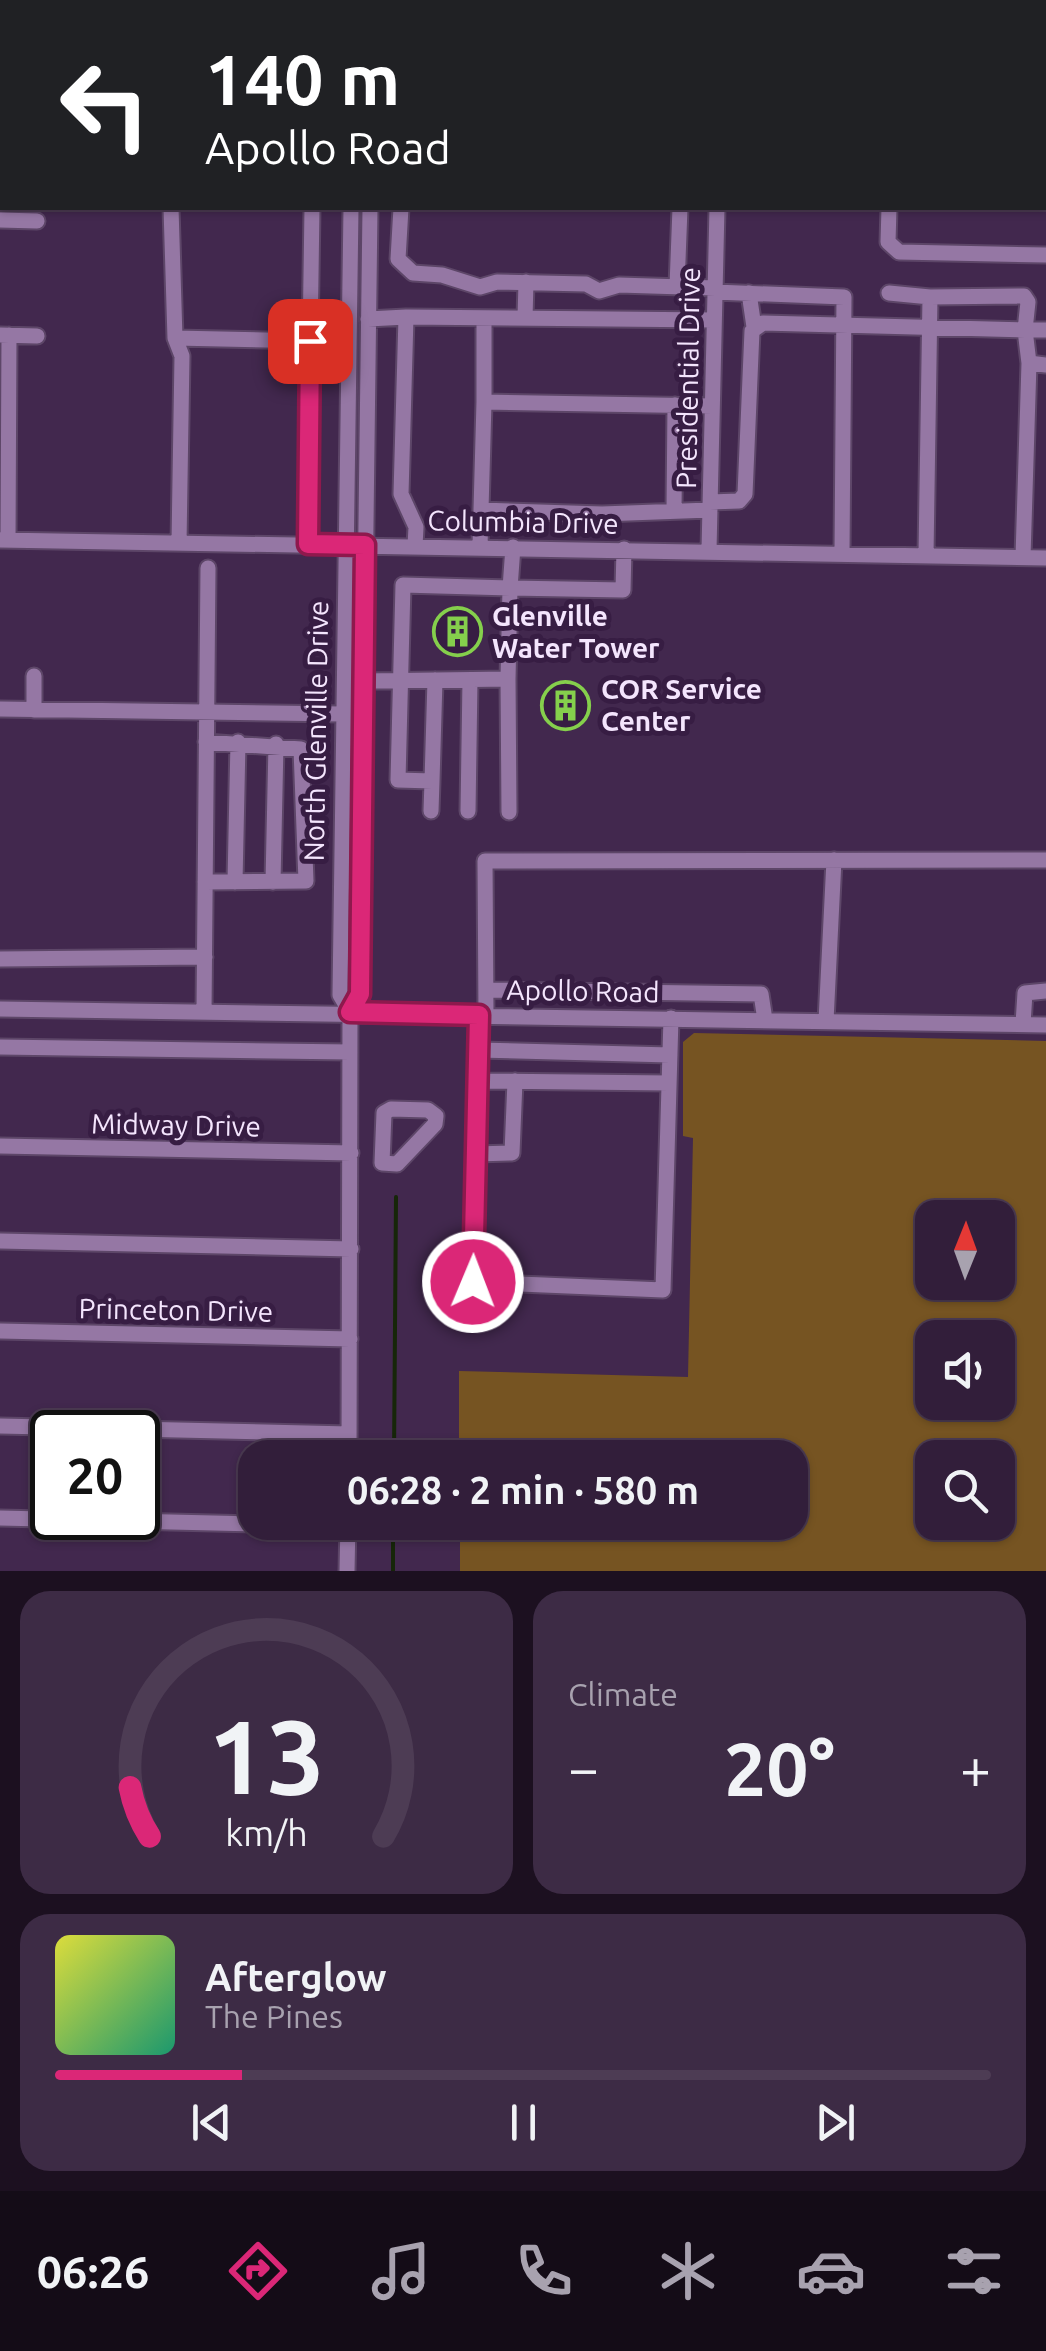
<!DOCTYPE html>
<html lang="en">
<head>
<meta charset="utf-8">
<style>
  :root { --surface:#321e3a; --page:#3d2b45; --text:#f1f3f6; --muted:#a8a2af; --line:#4d3c54; --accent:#db2777 }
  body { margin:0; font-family:Ubuntu,sans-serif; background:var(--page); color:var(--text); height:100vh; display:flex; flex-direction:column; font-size:38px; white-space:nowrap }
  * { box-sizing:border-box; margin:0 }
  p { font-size:32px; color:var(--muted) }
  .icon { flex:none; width:55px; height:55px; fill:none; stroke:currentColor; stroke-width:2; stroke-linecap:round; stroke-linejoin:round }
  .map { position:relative; height:1571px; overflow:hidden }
  .drawer { display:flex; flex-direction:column; gap:20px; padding:20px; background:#1c1020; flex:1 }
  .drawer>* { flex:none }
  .banner { position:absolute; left:0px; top:0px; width:1048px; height:210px; box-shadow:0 2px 8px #0004,0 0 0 2px var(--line); background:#202124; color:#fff; overflow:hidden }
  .needle { width:65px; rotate:1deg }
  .fabs { position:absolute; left:915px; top:1200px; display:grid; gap:20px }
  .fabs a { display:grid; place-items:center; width:100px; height:100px; border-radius:20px; background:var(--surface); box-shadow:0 2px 8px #0004,0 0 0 2px var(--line); font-size:50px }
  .speed { position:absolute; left:30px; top:1410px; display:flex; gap:20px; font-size:50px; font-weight:700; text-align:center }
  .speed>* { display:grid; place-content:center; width:130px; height:130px; border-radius:50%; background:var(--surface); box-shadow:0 2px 8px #0004,0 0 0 2px var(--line); line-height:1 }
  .speed .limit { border:5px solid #111; border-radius:15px; background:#fff; color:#111 }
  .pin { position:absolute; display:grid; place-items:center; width:85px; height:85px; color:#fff; margin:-42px; border-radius:20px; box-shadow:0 5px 15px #0006 }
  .me { position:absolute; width:110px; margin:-55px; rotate:1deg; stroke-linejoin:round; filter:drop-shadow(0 0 8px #0008) }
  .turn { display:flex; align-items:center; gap:35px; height:210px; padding:0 40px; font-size:45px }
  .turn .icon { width:130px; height:130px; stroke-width:2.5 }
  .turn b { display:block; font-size:70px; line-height:85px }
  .big { font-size:75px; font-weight:700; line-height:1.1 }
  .drawer .tile { flex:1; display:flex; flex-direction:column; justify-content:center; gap:15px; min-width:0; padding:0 35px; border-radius:30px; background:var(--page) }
  .drawer .dial { align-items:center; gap:0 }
  .dial svg { height:260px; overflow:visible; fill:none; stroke:var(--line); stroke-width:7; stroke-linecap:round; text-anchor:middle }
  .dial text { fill:var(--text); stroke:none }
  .song { display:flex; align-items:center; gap:30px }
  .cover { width:120px; height:120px; border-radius:15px; background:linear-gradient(135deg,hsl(60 70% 55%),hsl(160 70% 35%)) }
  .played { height:10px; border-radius:5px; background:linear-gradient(90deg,var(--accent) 20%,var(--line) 20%) }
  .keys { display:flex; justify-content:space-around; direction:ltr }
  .heat { display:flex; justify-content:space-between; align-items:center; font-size:55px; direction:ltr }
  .drawer .tiles { flex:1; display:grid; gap:20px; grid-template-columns:1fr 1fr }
  .tile:last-child { grid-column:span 2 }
  .trip { position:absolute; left:238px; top:1440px; width:570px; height:100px; border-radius:30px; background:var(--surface); box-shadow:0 2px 8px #0004,0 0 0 2px var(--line); font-weight:700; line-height:100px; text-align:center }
  .tab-bar { display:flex; height:160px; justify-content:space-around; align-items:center; background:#140c17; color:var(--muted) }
  .tab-bar .icon { width:70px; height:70px }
  .tab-bar .current { color:var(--accent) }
  .tab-bar b { font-size:45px; color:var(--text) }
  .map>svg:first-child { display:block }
  .green { fill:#765422; fill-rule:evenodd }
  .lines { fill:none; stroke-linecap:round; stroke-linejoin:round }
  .stream { stroke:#162609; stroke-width:4 }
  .minor-casing { stroke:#5d4668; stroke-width:19 }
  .minor { stroke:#9577a4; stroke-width:15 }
  .route-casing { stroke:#8e194d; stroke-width:25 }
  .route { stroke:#db2777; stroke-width:18 }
  .labels { text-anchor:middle; stroke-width:10; stroke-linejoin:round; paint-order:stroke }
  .street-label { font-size:28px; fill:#f4e5fd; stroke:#371d43 }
  .poi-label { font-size:28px; font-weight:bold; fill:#f4e5fd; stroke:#371d43; text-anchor:start }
</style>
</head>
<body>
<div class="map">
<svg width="1046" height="1571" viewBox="0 0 1046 1571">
  <rect width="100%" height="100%" fill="#42284e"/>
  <path class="green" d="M694,1033L1046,1041V1571H460V1523L790,1522V1458L459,1457V1371L688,1377L693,1138L683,1136V1042ZM932,1218H998V1282H932ZM932,1338H998V1402H932ZM932,1458H998V1522H932Z"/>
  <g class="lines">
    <path class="stream" d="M394,1458L396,1197
      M393,1571V1522"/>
    <defs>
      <path id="minor" d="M363,0L366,2
        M13,2V0
        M129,2V0
        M320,2V0
        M506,2V0
        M588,2V0
        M680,2L681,0
        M745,2V0
        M901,2V0
        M976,2V0
        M1045,74H1046
        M0,95H2
        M0,131H2
        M1045,164H1046
        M171,208L175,338
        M401,208L398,259L413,273L442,275L480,287L497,282L586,284L599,291L619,285L715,288
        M889,208L888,242L899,252L1046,255
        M0,220L37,221
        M677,286L680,208
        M715,292L844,297L842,553
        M749,293L754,327
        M889,293L930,297
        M406,317L714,320
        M525,318L526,282
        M368,319L406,317L401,494L416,527L415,546
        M0,335L37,336
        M484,402V318
        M710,502L739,501L745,494L752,331L763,323L1025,330L1029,363L1046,365
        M481,510L602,514L710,510
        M674,511L675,405
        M0,540L1046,558
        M8,540L9,335
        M179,543L182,356L175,338L310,341
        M307,544L312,208
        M480,546L484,402L712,406
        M709,550L717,208
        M926,555L930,297L1024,296L1028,302L1025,330H1046
        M1023,557L1029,363
        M508,679L510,588L623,590L624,549
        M364,681L508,679L509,812
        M0,709L341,714
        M34,710V676
        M432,781L435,680
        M431,811L432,781L398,780L403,585L510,588L513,547
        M468,811L470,680
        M205,882L306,881L301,749L206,742
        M235,882L238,742
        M273,882L276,744
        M0,959L205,957
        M486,990L761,994L765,1020
        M0,1009L1046,1025
        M204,1011L208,568
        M350,1012L340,995L351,208
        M479,1015L473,1282L663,1290L671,1018
        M486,1015L485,861L1046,860
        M826,1021L834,860
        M1023,1024L1025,993L1046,991
        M0,1047L350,1052
        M478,1050L670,1055
        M477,1081L669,1083
        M391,1109L428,1110L436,1116L435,1124L397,1164L382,1163L384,1113Z
        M0,1146L351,1153
        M476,1154L512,1153L515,1081
        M0,1241L351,1249
        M0,1331L350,1339
        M0,1426L349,1434
        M349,1458L350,1012L360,995L370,208
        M0,1518L348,1526
        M347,1571L348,1522"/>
    </defs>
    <use href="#minor" class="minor-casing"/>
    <use href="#minor" class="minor"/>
  </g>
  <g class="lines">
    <defs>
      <path id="route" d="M310,341L308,544L365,545L360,994L350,1012L479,1015L473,1282"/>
    </defs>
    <use href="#route" class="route-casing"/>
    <use href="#route" class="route"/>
  </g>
  <defs>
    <symbol id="building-ring" viewBox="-11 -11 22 22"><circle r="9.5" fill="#371d43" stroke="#85cf4c" stroke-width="1.5"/><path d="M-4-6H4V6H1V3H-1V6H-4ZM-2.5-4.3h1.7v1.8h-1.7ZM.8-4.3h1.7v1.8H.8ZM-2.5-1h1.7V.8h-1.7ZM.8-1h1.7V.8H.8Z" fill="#85cf4c"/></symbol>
  </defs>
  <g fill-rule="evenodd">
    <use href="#building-ring" x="430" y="604" width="55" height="55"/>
    <use href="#building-ring" x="538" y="678" width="55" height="55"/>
  </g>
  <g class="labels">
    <g class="street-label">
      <text transform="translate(688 378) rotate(-89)" y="10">Presidential Drive</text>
      <text transform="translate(523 522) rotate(1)" y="10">Columbia Drive</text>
      <text transform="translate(316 731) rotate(-89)" y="10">North Glenville Drive</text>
      <text transform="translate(583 991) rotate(1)" y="10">Apollo Road</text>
      <text transform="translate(176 1125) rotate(1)" y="10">Midway Drive</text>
      <text transform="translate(176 1310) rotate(1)" y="10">Princeton Drive</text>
    </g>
    <g class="poi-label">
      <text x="492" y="626">Glenville<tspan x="492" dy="32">Water Tower</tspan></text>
      <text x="601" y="699">COR Service<tspan x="601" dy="32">Center</tspan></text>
    </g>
  </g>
</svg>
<div class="fabs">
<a><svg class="needle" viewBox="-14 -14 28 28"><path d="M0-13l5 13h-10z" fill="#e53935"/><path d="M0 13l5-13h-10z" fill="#a8a2af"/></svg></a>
<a><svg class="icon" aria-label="sound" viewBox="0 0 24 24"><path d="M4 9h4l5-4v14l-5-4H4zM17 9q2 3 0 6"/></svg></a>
<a><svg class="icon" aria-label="search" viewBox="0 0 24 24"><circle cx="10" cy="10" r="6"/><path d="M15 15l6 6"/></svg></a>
</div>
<div class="speed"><div class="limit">20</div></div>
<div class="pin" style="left:310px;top:341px;background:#d93025"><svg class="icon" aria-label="arrive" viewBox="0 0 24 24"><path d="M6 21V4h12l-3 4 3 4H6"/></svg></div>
<svg class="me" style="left:473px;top:1282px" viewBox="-20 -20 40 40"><circle r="17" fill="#db2777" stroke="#fff" stroke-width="3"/><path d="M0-11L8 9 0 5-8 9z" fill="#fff"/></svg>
<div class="trip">06:28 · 2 min · 580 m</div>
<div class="banner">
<div class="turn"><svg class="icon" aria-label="left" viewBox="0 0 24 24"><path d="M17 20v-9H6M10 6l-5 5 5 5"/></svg><div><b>140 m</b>Apollo Road</div></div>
</div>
</div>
<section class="drawer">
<div class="tiles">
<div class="tile dial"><svg viewBox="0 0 100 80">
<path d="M14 69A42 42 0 1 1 86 69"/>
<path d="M14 69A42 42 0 0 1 8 54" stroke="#db2777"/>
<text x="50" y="56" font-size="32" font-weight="700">13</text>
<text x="50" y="72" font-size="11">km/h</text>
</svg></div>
<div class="tile"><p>Climate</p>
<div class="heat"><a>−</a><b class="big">20°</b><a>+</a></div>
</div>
<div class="tile">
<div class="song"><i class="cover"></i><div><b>Afterglow</b><p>The Pines</p></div></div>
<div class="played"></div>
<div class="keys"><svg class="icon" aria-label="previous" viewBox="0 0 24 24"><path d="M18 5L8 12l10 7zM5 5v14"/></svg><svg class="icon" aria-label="pause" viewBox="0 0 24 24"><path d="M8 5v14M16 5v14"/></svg><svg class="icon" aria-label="next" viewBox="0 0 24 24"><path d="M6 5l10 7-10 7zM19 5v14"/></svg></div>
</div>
</div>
</section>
<nav class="tab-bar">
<b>06:26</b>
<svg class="icon current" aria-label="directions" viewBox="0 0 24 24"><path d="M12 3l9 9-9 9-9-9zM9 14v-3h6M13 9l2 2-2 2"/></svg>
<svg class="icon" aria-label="music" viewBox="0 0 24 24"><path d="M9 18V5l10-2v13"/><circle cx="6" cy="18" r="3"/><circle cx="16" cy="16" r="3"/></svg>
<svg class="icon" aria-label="phone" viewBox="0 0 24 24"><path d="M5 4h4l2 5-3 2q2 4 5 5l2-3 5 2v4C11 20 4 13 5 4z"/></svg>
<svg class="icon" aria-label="climate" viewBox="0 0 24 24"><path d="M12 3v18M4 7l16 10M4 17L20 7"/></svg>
<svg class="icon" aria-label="car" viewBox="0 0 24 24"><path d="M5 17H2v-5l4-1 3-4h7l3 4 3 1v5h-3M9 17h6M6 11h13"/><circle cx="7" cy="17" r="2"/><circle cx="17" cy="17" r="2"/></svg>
<svg class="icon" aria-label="filters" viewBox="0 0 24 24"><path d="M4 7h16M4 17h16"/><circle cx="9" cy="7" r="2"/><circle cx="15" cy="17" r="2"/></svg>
</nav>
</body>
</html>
